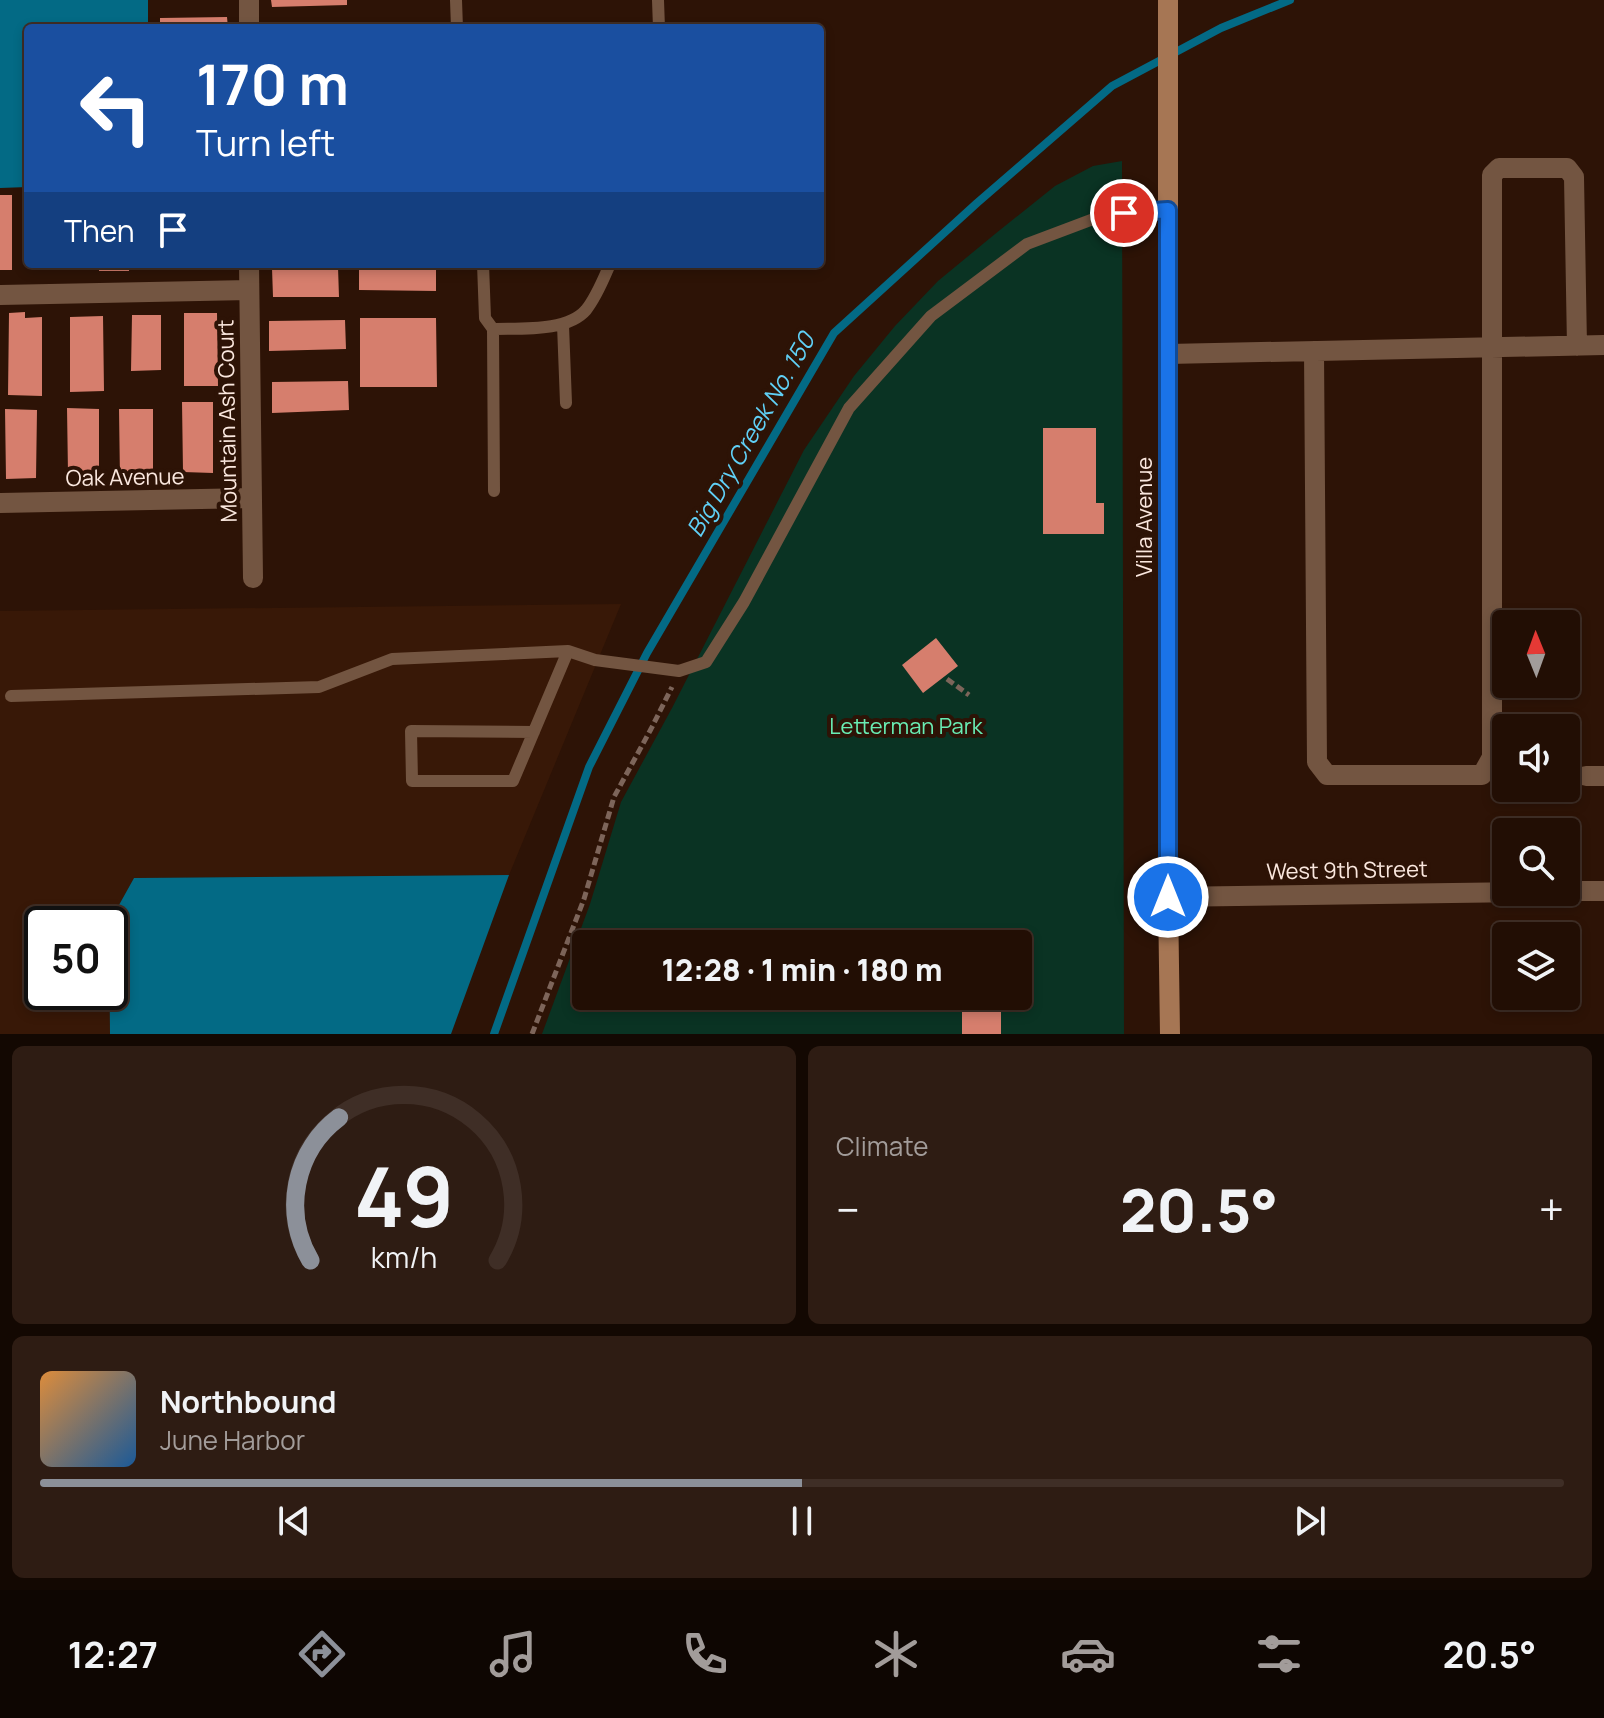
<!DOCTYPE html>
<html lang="en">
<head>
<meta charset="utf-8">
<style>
  :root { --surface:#220e04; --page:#2e1c13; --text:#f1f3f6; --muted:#a29c9a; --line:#3f2e26; --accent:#8c9099 }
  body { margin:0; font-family:Manrope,sans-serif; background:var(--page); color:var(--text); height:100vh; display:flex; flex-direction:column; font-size:30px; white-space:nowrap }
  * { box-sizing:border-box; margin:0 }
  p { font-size:26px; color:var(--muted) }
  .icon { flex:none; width:44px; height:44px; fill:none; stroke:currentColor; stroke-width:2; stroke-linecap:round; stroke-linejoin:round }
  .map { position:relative; height:1034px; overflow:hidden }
  .drawer { display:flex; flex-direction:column; gap:12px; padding:12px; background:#130802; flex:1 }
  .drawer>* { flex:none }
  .hud { position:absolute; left:24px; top:24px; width:800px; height:244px; border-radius:8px; box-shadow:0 4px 12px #0003,0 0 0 2px var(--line); background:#1a4fa0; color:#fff; overflow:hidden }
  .needle { width:52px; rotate:359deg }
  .tools { position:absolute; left:1492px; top:610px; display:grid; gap:16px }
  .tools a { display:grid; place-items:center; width:88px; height:88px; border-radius:8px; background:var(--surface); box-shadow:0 4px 12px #0003,0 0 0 2px var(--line); font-size:40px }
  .speed { position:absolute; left:24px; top:906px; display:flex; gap:16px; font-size:40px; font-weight:700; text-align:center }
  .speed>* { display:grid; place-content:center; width:104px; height:104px; border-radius:50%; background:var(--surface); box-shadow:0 4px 12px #0003,0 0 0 2px var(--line); line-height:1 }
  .speed .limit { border:4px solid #111; border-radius:12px; background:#fff; color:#111 }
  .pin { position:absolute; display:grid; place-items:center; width:68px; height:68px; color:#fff; margin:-34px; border:4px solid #fff; border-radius:50%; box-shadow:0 2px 8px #0007 }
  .me { position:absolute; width:88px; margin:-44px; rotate:0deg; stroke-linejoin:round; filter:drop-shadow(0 0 6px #0008) }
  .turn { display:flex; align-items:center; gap:28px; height:168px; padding:0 40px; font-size:36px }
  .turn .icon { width:104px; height:104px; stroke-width:2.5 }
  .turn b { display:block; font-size:56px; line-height:68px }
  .then { display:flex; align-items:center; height:76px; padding:0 40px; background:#0003; gap:16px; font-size:30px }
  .big { font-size:60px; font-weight:800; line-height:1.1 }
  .drawer .widget { flex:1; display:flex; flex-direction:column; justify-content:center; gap:12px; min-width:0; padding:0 28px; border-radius:12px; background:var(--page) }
  .drawer .dial { align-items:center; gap:0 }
  .dial svg { height:208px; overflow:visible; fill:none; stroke:var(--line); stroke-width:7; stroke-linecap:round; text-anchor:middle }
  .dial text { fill:var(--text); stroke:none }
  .song { display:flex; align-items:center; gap:24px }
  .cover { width:96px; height:96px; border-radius:12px; background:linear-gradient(135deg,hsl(30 70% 55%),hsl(210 70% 35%)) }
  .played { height:8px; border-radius:4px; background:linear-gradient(90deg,var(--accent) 50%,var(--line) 50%) }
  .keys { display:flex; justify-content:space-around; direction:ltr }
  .heat { display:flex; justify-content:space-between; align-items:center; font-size:44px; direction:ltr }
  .drawer .tiles { flex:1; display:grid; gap:12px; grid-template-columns:1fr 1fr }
  .widget:last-child { grid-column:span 2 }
  .trip { position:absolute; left:572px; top:930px; width:460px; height:80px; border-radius:8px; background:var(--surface); box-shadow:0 4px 12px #0003,0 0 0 2px var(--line); font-weight:800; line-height:80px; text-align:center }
  .tabs { display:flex; height:128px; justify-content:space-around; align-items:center; background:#0e0602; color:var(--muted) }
  .tabs .icon { width:56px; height:56px }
  .tabs .selected { color:var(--accent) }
  .tabs b { font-size:36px; color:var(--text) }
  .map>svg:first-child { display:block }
  .built { fill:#381807 }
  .green { fill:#0a3323; fill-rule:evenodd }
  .water { fill:#036a85 }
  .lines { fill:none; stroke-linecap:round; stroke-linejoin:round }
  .stream { stroke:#036a85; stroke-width:8 }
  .building { fill:#d67e6d }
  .path { stroke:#7d655a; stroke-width:5; stroke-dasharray:8 4; stroke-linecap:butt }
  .service { stroke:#735541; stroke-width:12 }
  .minor { stroke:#735541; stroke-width:20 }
  .secondary { stroke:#a67654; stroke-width:20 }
  .route-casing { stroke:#114b97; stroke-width:20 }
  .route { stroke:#1a73e8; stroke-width:14 }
  .labels { text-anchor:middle; stroke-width:8; stroke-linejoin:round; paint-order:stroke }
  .street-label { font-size:22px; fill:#fbe8df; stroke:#2d1306 }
  .park-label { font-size:22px; fill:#69edb4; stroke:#2d1306 }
  .water-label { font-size:24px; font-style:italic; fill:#60d0f6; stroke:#2d1306 }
</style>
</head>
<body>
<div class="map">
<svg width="1604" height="1034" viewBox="0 0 1604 1034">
  <rect width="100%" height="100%" fill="#2d1306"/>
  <path class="built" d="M621,604L509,875L134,878L109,924H42V992H110V1034H0V611Z"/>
  <path class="green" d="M1122,161L1124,1034H542L590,904L621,802L672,708L804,450L854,376L895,326L938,281L995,234L1055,186L1093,166ZM586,944H1018V996H586Z"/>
  <path class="water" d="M0,0H148V28H28V187L0,188Z
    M509,875L451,1034H110L109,923L134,878Z"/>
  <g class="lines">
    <path class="stream" d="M494,1034L589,767L647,653L834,333L977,203L1112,86L1221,28L1290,0"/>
  </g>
  <path class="building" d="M271,0H347V5L272,7Z
    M227,17L228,28H160V18Z
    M0,195H12V270H0Z
    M43,264H72V270H43Z
    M99,264H129V271H99Z
    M359,264H436V291L359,290Z
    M338,267L339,297H273L272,268Z
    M25,312V318L42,317V396L8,395L9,313Z
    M184,313H217L218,386H184Z
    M132,315H161V370L131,371Z
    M103,316L104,391L70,392V317Z
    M360,318H436L437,387H360Z
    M345,320L346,349L269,351V321Z
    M348,381L349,410L272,413V382Z
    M182,402H213V473L183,472Z
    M67,408L99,409V474H68Z
    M5,409L37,410L36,478L6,479Z
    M119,409H153V480H120Z
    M1043,428H1096V503H1104V534H1043Z
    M936,638L958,666L923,693L902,665Z
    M962,1010L1001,1011V1034H962Z"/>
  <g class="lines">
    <path class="path" d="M947,679L969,695
      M532,1034L584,899L614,797L651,729L672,687"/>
    <path class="service" d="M456,0L457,28
      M658,0L659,28
      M483,264L485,318L493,329C521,328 567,332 586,310C597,296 603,280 610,264
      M563,325L566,403
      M493,329L494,491
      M11,696L319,687L392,659L568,651L595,660L679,671L706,662L744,602L849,408L931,316L1027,244L1104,215L1168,210
      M534,732L411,731L412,781H513L568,651"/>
    <path class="minor" d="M249,0V28
      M249,264L253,578
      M0,295L249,290
      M1314,351L1317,762L1327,775H1482L1492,757V175L1499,168H1567L1574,177L1577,346
      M1168,354L1604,345
      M0,503L251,498
      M1586,776H1604
      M1566,891H1604
      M1168,897L1525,892"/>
    <path class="secondary" d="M1168,0V897L1170,1034"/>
  </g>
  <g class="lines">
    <defs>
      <path id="route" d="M1124,213L1168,210V897"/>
    </defs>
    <use href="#route" class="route-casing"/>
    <use href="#route" class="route"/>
  </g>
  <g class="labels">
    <g class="street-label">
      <text transform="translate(227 421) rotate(-91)" y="8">Mountain Ash Court</text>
      <text transform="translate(125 477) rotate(-1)" y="8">Oak Avenue</text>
      <text transform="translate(1144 517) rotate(-90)" y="8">Villa Avenue</text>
      <text transform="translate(1347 870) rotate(-1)" y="8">West 9th Street</text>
    </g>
    <g class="park-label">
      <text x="906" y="734">Letterman Park</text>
    </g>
    <g class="water-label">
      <text transform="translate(751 435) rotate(-60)" y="8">Big Dry Creek No. 150</text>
    </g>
  </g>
</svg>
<div class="tools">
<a><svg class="needle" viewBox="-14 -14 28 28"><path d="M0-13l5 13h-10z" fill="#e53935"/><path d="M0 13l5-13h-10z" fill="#a29c9a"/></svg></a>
<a><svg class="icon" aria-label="sound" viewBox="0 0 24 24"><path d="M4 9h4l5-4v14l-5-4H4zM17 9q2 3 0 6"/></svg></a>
<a><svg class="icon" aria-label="search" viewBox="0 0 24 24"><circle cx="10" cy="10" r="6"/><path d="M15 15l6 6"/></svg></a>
<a><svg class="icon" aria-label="layers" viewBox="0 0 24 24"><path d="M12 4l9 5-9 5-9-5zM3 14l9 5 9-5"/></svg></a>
</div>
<div class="speed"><div class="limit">50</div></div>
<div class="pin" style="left:1124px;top:213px;background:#d93025"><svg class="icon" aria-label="arrive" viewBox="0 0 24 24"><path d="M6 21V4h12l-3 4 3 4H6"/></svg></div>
<svg class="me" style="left:1168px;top:897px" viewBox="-20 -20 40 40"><circle r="17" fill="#1a73e8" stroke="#fff" stroke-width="3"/><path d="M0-11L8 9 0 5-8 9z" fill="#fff"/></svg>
<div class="trip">12:28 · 1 min · 180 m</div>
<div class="hud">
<div class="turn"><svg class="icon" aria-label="left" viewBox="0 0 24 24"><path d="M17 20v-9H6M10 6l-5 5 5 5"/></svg><div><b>170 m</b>Turn left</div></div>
<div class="then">Then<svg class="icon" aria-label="arrive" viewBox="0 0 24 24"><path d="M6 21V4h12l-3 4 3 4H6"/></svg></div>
</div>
</div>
<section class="drawer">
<div class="tiles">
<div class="widget dial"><svg viewBox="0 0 100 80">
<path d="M14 69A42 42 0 1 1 86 69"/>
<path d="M14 69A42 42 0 0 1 25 14" stroke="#8c9099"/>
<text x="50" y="56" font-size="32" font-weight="700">49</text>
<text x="50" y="72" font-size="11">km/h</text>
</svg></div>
<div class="widget"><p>Climate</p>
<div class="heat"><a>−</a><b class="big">20.5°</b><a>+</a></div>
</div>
<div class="widget">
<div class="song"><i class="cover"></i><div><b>Northbound</b><p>June Harbor</p></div></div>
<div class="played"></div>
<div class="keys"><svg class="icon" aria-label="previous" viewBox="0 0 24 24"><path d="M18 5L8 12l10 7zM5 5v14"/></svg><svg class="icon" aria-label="pause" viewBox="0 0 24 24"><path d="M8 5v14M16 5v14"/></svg><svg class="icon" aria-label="next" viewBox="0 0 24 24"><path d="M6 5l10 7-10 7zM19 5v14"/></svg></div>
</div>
</div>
</section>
<nav class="tabs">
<b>12:27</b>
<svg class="icon selected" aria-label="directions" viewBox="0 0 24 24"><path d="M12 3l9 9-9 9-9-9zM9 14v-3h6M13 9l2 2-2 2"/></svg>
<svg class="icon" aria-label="music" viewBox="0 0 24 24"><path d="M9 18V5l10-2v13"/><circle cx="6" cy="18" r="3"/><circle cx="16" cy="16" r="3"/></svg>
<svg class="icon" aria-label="phone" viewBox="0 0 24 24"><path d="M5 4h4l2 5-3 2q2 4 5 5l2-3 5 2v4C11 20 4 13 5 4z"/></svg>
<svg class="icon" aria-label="climate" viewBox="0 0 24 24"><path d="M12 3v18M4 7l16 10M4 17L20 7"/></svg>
<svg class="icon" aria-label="car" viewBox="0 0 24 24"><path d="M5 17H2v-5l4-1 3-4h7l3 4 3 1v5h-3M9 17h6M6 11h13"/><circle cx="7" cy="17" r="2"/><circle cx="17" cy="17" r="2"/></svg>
<svg class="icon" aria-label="filters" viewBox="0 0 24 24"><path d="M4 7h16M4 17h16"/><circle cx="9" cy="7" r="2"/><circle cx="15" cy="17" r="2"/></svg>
<b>20.5°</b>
</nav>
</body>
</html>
